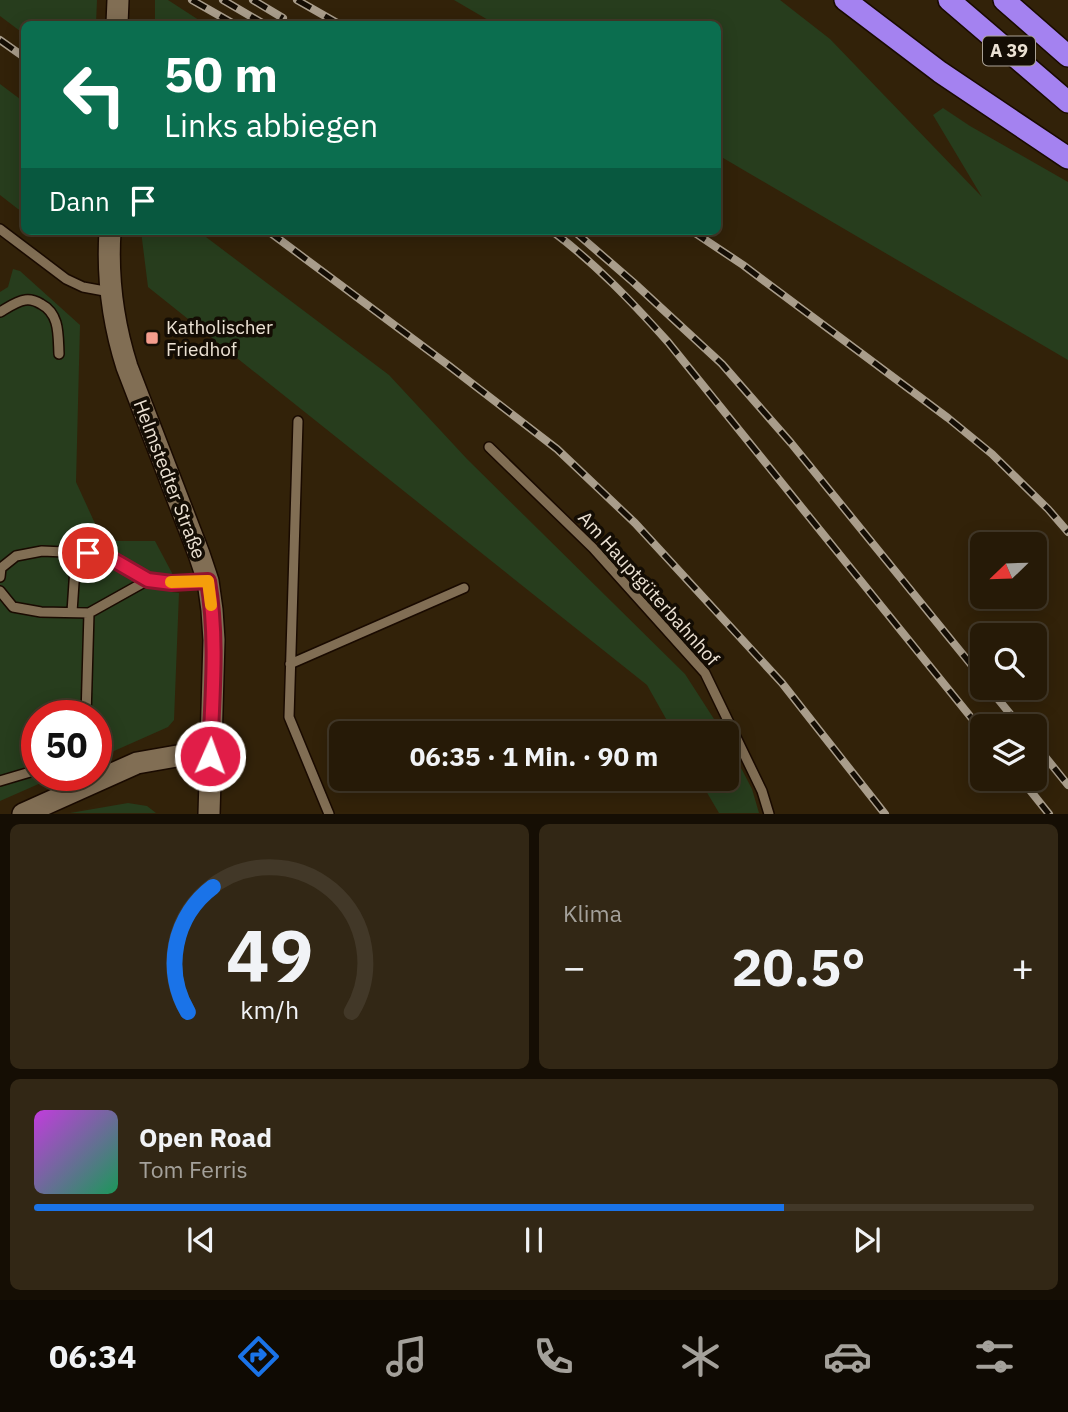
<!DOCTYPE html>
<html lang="de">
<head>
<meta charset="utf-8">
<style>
  :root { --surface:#261a07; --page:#322715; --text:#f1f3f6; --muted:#a4a19b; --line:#423828; --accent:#1a73e8 }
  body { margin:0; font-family:"IBM Plex Sans",sans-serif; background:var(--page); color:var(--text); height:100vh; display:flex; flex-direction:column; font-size:26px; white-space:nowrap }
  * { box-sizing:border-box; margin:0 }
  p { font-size:23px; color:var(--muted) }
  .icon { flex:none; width:38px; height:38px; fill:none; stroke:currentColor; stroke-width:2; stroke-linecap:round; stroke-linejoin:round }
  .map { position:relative; height:814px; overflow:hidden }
  .side { display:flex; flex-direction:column; gap:10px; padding:10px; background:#150e04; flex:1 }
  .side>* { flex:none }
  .hud { position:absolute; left:21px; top:21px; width:700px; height:214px; border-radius:10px; box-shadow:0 4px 18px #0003,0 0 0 2px var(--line); background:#0b6e4f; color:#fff; overflow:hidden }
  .needle { width:46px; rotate:247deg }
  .controls { position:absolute; left:970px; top:532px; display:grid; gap:14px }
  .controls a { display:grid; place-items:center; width:77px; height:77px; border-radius:10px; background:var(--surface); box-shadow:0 4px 18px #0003,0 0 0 2px var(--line); font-size:35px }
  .speed { position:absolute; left:21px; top:700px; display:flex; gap:14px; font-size:35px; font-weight:700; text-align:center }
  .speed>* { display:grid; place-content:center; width:91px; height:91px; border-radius:50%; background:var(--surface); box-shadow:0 4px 18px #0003,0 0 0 2px var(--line); line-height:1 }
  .speed .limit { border:10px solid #d22; background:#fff; color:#111 }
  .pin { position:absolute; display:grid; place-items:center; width:60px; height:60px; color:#fff; margin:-30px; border:4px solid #fff; border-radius:50%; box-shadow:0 2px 7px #0007 }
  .me { position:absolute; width:77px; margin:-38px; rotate:2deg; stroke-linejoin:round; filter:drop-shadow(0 0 5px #0008) }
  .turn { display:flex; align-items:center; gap:24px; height:147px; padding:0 28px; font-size:32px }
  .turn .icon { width:91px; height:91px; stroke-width:2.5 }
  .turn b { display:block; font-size:49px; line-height:60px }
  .then { display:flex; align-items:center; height:66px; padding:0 28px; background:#0003; gap:14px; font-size:26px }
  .big { font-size:52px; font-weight:700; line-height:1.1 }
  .side .card { flex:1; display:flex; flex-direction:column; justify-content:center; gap:10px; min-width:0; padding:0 24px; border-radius:10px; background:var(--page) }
  .side .dial { align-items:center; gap:0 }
  .dial svg { height:182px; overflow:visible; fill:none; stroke:var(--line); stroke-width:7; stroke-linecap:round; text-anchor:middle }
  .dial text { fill:var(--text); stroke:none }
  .song { display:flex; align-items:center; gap:21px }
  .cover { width:84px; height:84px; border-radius:10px; background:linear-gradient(135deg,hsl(290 70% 55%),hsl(150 70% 35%)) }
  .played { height:7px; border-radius:4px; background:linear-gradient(90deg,var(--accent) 75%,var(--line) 75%) }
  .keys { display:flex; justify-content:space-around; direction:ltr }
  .heat { display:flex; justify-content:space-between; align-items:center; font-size:38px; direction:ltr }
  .side .tiles { flex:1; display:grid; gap:10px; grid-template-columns:1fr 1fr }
  .card:last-child { grid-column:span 2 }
  .trip { position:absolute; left:329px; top:721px; width:410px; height:70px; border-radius:10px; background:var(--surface); box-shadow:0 4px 18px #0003,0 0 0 2px var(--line); font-weight:700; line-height:70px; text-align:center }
  .dock { display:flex; height:112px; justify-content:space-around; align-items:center; background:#0f0a03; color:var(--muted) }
  .dock .icon { width:49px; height:49px }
  .dock .current { color:var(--accent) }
  .dock b { font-size:32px; color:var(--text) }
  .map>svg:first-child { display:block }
  .green { fill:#273d1d }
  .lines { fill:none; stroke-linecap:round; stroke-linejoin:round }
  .service-casing { stroke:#190a00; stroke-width:12 }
  .tertiary-casing { stroke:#190a00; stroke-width:24 }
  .secondary-casing { stroke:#190a00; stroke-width:24 }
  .motorway-casing { stroke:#190a00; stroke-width:24 }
  .service { stroke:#816e54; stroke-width:9 }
  .tertiary { stroke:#816e54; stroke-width:21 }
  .secondary { stroke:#816e54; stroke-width:21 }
  .motorway { stroke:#a482f0; stroke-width:21 }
  .rail-casing { stroke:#a99d8b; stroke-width:8 }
  .rail { stroke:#140d04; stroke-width:5; stroke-dasharray:16; stroke-linecap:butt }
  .route-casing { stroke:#92132f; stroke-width:18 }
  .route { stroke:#e11d48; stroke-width:12 }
  .slow { stroke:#f59e0b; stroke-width:12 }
  .poi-dot { fill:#f49d8d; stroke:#140d04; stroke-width:2.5 }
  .labels { text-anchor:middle; stroke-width:7; stroke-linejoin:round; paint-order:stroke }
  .shield { fill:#140d04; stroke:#aba296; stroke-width:2 }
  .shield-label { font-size:18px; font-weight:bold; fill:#ece2d4 }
  .poi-label { font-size:19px; fill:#ece2d4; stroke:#140d04; text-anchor:start }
  .street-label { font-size:19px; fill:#ece2d4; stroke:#140d04 }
</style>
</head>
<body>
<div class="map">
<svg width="1068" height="814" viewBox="0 0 1068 814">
  <rect width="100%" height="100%" fill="#322209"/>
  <path class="green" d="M0,0H97L96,24H24V34L0,16Z
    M155,0H168L205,24H155Z
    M454,0H780L830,39L982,197L933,115L943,108L970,126L1068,182V360L718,155V24H495Z
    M0,84L24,102V212L18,209L0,195Z
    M141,231H198L389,375L467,459L685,674L723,733H674L647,685L148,287Z
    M13,269L20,271L80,325L76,482L103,541H155L172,573L171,592L179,593L174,720L168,727L96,759V716H37V775H59L0,801V292L8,287Z
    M726,739L752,789L759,813H719L699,779H726Z
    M128,803L147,806L156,813H70Z"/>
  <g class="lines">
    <defs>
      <path id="service" d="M0,229L66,279L83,287L110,292
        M0,312C7,308 17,301 25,300C31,299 36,301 41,304C60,314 58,335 59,354
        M298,421L289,717L329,814
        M489,447L593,548L705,673L762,791L769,814
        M0,577L1,568L16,556L42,551L88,553L110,558L148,580L172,583L208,581
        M0,591L13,607L41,612L89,613L148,580
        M72,612L76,553
        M290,664L464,588
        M86,716L89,613
        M0,781L37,770"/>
      <path id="tertiary" d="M23,814L137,763L177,756H210"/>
      <path id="secondary" d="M117,24L118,0
        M110,231C107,278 113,323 127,367L199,554L208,581L212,610L214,640L209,814"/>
      <path id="motorway" d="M845,0L940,72L1068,158
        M949,0L1068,102
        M1004,0L1068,56"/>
    </defs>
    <use href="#service" class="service-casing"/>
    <use href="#tertiary" class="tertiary-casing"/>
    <use href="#secondary" class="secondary-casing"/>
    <use href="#motorway" class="motorway-casing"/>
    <use href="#service" class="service"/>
    <use href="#tertiary" class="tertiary"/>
    <use href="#secondary" class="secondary"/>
    <use href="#motorway" class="motorway"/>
    <defs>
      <path id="rail" d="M192,0L234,24
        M223,0L264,24
        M253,0L283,18
        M297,0L339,24
        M0,40L24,57
        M268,231L448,365L557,449L635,523L782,683L885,814
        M552,231C595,263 632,302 668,342L982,731
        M574,231L633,282L722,364L791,443L982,678
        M692,231L743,265L948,418L992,454L1048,509L1068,532
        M989,688L1020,726
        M1034,743L1068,785
        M1021,779L1049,814"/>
    </defs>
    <use href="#rail" class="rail-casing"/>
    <use href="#rail" class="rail"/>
  </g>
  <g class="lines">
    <defs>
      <path id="route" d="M88,553L110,558L148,580L172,583L208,581C218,639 212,698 210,756"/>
    </defs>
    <use href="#route" class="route-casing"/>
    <use href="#route" class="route"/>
    <path class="slow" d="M171,582L208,581L211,605"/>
  </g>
  <rect class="poi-dot" x="145" y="331" width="14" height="14" rx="3.5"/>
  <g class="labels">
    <rect class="shield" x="983" y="36.5" width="52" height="29" rx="5"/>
    <g class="shield-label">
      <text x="1009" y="57">A 39</text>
    </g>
    <g class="poi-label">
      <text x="166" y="334">Katholischer<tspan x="166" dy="22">Friedhof</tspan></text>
    </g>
    <g class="street-label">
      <text transform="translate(170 479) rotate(69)" y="7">Helmstedter Straße</text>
      <text transform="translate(649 588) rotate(48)" y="7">Am Hauptgüterbahnhof</text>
    </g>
  </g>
</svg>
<div class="controls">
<a><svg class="needle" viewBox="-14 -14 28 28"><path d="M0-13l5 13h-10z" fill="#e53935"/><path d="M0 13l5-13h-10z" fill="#a4a19b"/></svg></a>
<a><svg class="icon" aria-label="search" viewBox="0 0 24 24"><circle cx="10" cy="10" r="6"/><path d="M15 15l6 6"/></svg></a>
<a><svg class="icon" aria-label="layers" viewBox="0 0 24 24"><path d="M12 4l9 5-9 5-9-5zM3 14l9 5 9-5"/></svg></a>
</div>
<div class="speed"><div class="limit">50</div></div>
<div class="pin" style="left:88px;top:553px;background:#d93025"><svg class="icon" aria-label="arrive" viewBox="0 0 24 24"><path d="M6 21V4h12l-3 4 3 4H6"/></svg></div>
<svg class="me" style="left:210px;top:756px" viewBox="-20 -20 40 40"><circle r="17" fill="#e11d48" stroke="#fff" stroke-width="3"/><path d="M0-11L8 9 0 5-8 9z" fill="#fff"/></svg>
<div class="trip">06:35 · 1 Min. · 90 m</div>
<div class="hud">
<div class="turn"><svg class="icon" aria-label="left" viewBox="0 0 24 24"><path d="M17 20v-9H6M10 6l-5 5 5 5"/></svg><div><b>50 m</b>Links abbiegen</div></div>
<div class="then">Dann<svg class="icon" aria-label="arrive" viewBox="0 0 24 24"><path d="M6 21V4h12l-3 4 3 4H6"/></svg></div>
</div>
</div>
<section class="side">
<div class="tiles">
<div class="card dial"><svg viewBox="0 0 100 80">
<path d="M14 69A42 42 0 1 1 86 69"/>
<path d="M14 69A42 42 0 0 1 25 14" stroke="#1a73e8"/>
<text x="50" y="56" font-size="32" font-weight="700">49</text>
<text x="50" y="72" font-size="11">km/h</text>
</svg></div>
<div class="card"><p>Klima</p>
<div class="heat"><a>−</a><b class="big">20.5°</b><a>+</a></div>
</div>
<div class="card">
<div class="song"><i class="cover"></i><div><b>Open Road</b><p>Tom Ferris</p></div></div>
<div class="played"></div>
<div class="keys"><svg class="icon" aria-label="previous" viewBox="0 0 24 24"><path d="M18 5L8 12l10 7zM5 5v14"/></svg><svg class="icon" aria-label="pause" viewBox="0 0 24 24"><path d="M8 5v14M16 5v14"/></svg><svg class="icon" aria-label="next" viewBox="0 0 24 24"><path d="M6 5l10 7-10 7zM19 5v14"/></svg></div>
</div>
</div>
</section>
<nav class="dock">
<b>06:34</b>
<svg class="icon current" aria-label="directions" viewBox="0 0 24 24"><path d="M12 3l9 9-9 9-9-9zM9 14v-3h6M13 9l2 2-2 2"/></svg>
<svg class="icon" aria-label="music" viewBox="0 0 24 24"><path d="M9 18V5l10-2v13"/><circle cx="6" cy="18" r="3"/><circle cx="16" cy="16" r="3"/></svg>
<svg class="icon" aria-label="phone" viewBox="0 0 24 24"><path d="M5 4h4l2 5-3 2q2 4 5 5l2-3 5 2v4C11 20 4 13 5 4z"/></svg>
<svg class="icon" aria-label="climate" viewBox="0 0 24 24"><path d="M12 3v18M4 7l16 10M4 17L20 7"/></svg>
<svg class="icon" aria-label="car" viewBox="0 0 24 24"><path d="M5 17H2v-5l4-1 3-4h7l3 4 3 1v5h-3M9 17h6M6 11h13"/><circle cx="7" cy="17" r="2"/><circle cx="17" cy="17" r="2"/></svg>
<svg class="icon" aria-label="filters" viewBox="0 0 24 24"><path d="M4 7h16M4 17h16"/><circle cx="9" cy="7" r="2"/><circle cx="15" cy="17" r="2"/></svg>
</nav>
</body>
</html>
